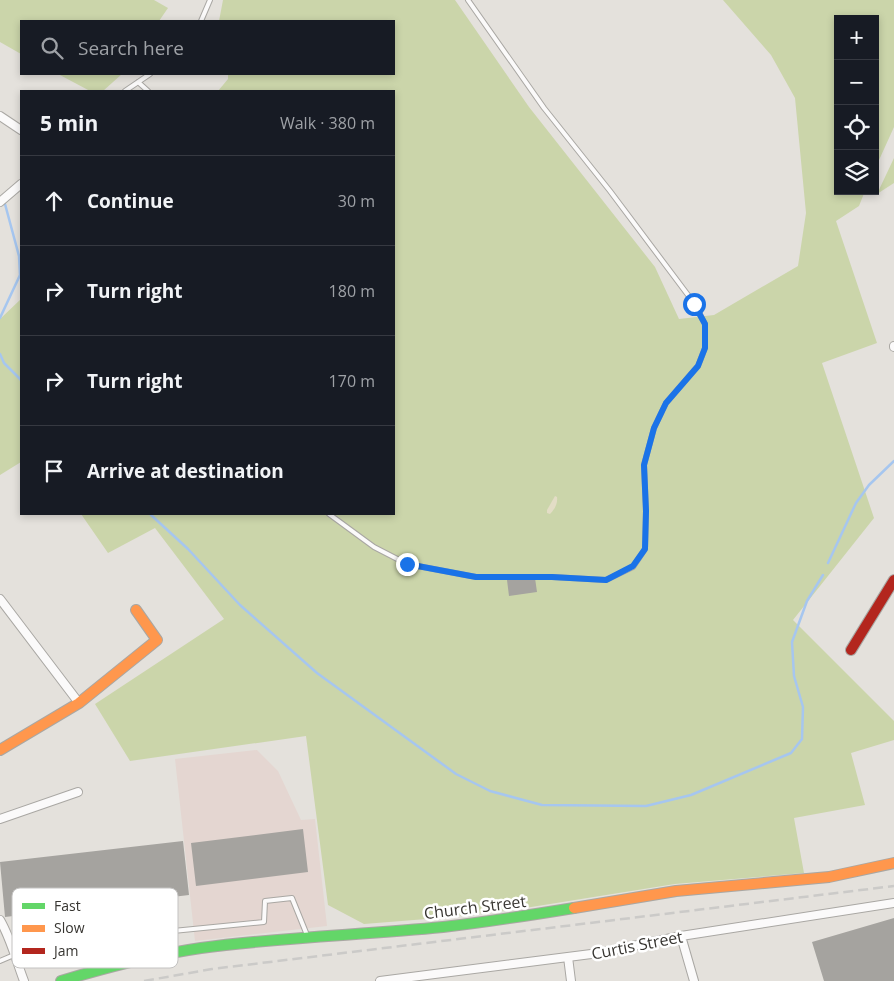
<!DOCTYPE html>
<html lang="en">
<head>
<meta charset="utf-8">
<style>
  body { margin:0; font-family:"Open Sans",sans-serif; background:#20242c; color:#f1f3f6 }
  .controls { position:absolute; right:15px; top:15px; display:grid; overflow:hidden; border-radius:0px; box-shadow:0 2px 8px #0003 }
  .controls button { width:45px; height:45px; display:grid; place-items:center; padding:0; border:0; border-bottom:1px solid #363941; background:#171b24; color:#f1f3f6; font:25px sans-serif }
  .stop { position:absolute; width:15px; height:15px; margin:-11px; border:4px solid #1a73e8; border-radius:50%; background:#fff }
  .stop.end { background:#1a73e8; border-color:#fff; box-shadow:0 1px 5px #0008 }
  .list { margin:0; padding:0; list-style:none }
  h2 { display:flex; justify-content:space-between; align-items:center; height:65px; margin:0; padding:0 20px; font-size:21px }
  h2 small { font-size:16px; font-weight:400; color:#9ea1a6 }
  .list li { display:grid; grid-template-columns:32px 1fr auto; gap:15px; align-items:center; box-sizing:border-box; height:90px; padding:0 20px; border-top:1px solid #363941 }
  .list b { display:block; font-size:19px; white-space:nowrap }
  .list em { font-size:16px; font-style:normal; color:#9ea1a6 }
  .icon { flex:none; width:28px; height:28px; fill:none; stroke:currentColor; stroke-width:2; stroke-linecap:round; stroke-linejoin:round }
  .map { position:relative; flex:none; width:894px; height:981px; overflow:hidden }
  .search { position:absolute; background:#171b24; box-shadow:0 2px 8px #0003; left:20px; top:20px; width:375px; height:55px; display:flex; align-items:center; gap:12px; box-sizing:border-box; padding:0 18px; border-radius:0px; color:#9ea1a6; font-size:19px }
  .panel { position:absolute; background:#171b24; box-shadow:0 2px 8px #0003; left:20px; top:90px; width:375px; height:425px; border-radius:0px }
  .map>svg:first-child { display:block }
  .industrial { fill:#e4d6d1 }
  .green { fill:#cbd5aa }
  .sand { fill:#e3ddc6 }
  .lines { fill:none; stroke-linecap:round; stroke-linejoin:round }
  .stream { stroke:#a6c6ef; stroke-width:2.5 }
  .building { fill:#a5a39f }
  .lane-casing { stroke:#a9a7a3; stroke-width:6 }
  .street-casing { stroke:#a9a7a3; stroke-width:10 }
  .fast-casing { stroke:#a9a7a3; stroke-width:12 }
  .slow-casing { stroke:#a9a7a3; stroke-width:12 }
  .jam-casing { stroke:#a9a7a3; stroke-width:12 }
  .lane { stroke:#fbfafa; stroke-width:4 }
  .street { stroke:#fbfafa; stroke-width:8 }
  .fast { stroke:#63d668; stroke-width:10 }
  .slow { stroke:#ff974d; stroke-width:10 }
  .jam { stroke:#b3261e; stroke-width:10 }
  .rail { stroke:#cbcac8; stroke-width:2.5; stroke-dasharray:10 5; stroke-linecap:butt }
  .route { stroke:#1a73e8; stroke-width:6 }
  .labels { text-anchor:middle; stroke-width:5; stroke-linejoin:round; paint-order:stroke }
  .street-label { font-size:16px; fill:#373531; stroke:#fff }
  .key { fill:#fff; stroke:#c3c2c1; stroke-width:1 }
  .key-label { font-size:14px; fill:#373531 }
</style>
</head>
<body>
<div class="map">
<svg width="894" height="981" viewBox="0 0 894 981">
  <rect width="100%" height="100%" fill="#e4e1dc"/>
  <path class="industrial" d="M 257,750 L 278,771 L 301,820 L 315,819 L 327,926 L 195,941 L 175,759 Z"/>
  <path class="green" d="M 0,0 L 154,0 L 168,8 L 159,21 L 21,21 L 21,54 L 0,42 Z
    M 223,0 L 455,0 L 529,107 L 655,267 L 679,319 L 714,315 L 798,266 L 806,213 L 795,98 L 771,55 L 723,0 L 894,0 L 894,127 L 875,169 L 875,19 L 838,19 L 838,191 L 865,191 L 859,206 L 836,221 L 877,343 L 822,363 L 874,518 L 793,620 L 894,721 L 894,740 L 851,753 L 865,805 L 794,818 L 804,873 L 675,884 L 525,908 L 439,918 L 364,924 L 328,905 L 306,736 L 130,761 L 95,704 L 224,619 L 155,528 L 108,553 L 81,514 L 394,514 L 394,91 L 218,91 L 228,79 L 228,74 L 394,74 L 394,21 L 219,21 Z
    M 58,74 L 122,74 L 103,91 L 90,91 Z
    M 894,158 L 894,183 L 877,194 Z
    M 21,299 L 21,462 L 0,475 L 0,319 Z"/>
  <path class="sand" d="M 555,496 L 557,497 C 558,504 554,510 550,514 L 547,513 L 547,510 Z"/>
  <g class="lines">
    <path class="stream" d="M 0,318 L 20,275 L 19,256 L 5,204
      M 0,354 L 4,363 L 21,380
      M 150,514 L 188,549 L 240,605 L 317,673 L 456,774 L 490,791 L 542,805 L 646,806 L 691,795 L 791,753 L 802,739 L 803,707 L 794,676 L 792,642 L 807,601 L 823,575
      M 828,563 L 856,503 L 869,485 L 894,461"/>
  </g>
  <path class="building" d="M 535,578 L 537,592 L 509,596 L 507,580 Z
    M 303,829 L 308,872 L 196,886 L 191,843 Z
    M 183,841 L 189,895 L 5,917 L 0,862 Z
    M 894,918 L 894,981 L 824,981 L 812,942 Z"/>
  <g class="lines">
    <defs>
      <path id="lane" d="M 201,21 L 210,0
        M 138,82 L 148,91
        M 125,91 L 150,74
        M 329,514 L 374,547 L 407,564 L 476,577 L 552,577 L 606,580 L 633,567 L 645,549 L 646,511 L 644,465 L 654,428 L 666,403 L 698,366 L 705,348 L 705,324 L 694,303 L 610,191 L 544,108 L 468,0
        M 0,961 L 14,955
        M 17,962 L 34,956 L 163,932 L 264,922 L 265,901 L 292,898 L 307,935"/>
      <path id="street" d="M 0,116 L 21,130
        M 0,202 L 21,184
        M 894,346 L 894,347
        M 0,599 L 79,703
        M 0,819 L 78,792
        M 0,920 C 11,939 16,960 24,981
        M 681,936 L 694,981
        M 568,957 L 571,981
        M 380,981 L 599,953 L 681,936 L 894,903"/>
      <path id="fast" d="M 61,981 C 107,967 153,955 201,948 C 281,937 362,935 443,927 C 487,922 531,915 574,908"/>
      <path id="slow" d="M 0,750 L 79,703 L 157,640 L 136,610
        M 574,908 L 676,891 L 829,877 L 894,863"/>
      <path id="jam" d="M 851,650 L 894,580"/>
    </defs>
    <use href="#lane" class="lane-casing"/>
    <use href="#street" class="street-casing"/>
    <use href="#fast" class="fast-casing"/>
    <use href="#slow" class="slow-casing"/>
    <use href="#jam" class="jam-casing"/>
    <use href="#lane" class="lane"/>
    <use href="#street" class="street"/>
    <use href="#fast" class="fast"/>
    <use href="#slow" class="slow"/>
    <use href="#jam" class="jam"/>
    <path class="rail" d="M 144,981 L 212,969 L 894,886"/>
  </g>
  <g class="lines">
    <path class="route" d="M 407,564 L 476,577 L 552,577 L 606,580 L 633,566 L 645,549 L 646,511 L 644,465 L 654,428 L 666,403 L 698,366 L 705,348 L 705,324 L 694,304"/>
  </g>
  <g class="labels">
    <g class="street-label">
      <text transform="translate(475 907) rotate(-7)" y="6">Church Street</text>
      <text transform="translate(637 945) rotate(-11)" y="6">Curtis Street</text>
    </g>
  </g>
  <rect x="12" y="888" width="166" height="80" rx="8" class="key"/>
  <rect x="22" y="903" width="23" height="6" fill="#63d668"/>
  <rect x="22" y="925" width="23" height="7" fill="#ff974d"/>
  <rect x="22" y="948" width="23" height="6" fill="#b3261e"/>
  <g class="key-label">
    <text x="54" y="911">Fast</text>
    <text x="54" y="933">Slow</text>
    <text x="54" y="956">Jam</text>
  </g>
</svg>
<div class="controls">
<button>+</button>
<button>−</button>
<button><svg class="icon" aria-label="locate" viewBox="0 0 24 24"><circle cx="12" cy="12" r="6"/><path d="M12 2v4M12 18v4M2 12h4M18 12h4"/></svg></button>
<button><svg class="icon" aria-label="layers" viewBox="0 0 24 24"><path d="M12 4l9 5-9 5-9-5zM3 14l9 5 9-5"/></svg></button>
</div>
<div class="stop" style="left:694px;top:304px"></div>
<div class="stop end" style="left:407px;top:564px"></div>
<div class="search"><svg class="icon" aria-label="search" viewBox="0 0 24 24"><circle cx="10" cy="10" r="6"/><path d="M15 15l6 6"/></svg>Search here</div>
<section class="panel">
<h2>5 min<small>Walk · 380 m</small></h2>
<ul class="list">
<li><svg class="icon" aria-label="ahead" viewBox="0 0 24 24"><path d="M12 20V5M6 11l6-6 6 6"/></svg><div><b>Continue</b></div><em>30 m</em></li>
<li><svg class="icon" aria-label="right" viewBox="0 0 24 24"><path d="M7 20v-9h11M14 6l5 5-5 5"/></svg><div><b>Turn right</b></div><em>180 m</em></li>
<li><svg class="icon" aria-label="right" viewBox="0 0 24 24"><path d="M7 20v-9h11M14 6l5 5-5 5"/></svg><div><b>Turn right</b></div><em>170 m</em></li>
<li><svg class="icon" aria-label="arrive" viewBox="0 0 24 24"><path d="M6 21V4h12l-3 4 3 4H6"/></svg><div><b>Arrive at destination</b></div></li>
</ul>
</section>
</div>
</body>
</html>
